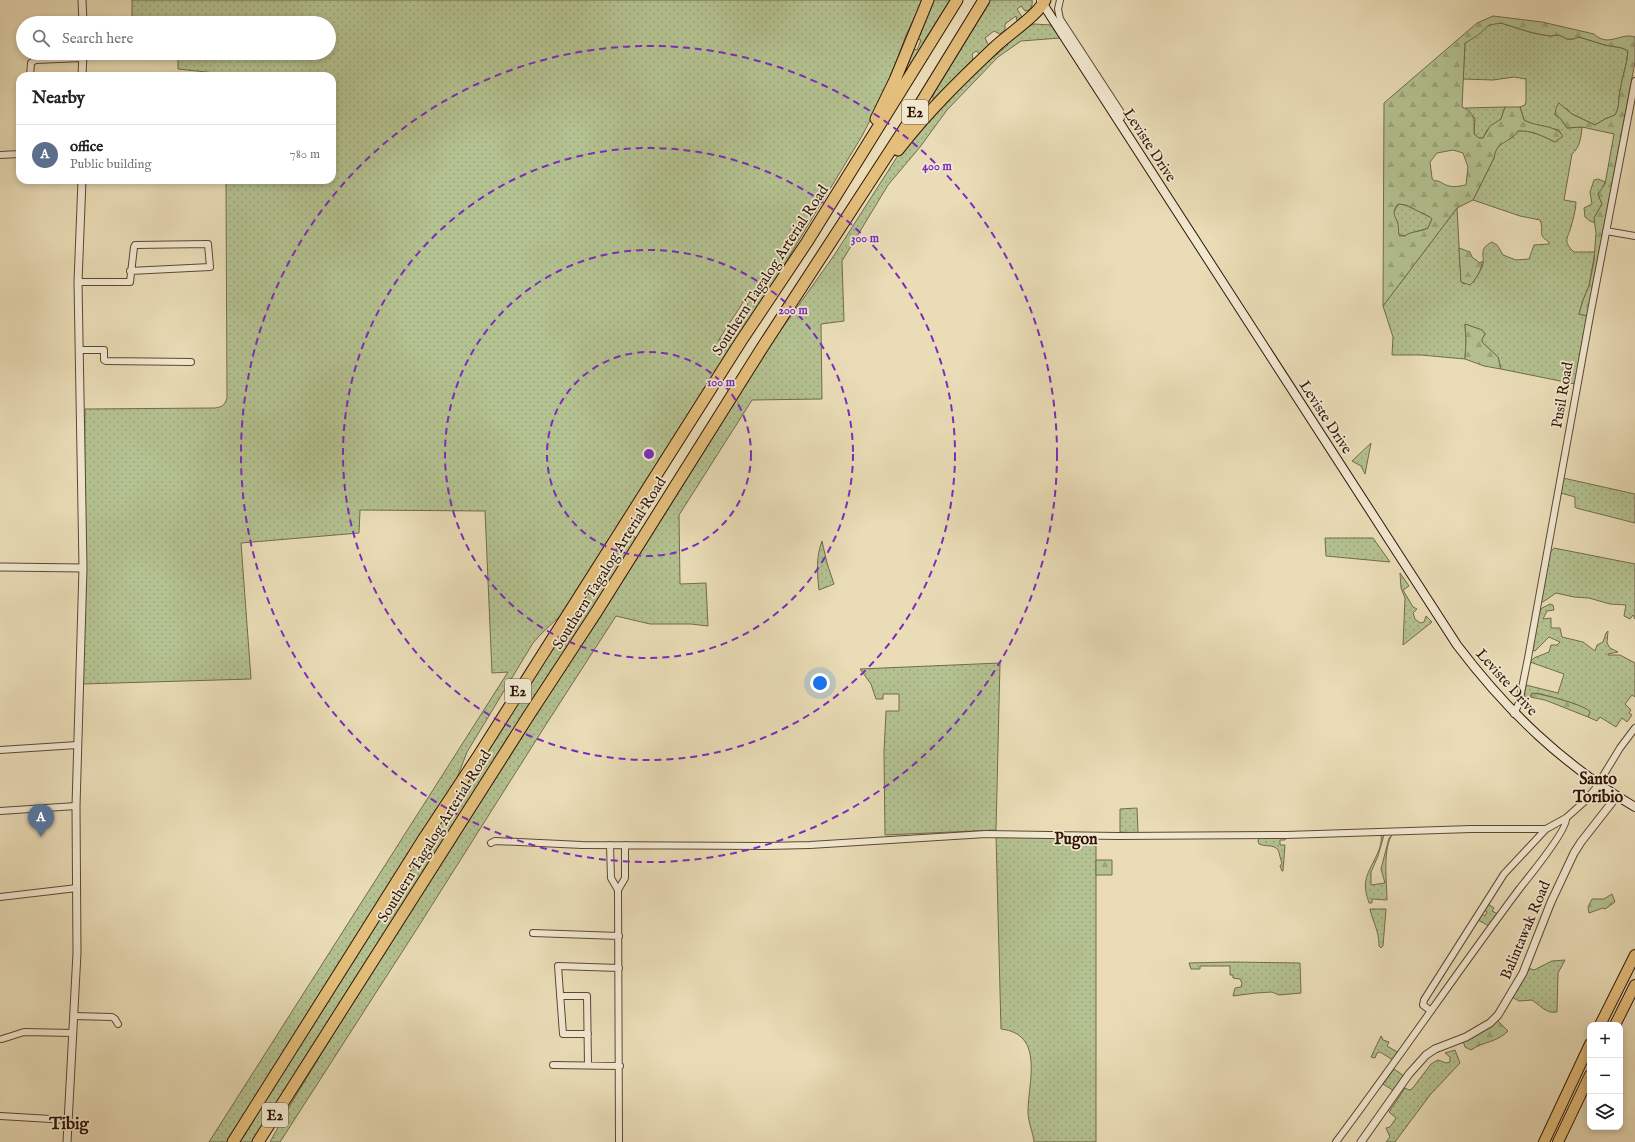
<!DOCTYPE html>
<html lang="en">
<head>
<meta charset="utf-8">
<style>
  body { margin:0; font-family:"IM FELL English",serif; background:#f6f6f6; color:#202124 }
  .controls { position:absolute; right:12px; bottom:12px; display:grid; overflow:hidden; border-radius:8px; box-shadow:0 2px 6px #0003 }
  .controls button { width:36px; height:36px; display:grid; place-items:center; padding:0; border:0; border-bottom:1px solid #e0e0e0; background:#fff; color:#202124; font:20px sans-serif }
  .you { position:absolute; left:820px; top:683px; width:14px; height:14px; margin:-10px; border:3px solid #fff; border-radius:50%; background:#1a73e8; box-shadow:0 0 0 6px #1a73e833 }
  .badge { display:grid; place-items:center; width:26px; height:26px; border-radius:50%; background:#8f2418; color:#fff; font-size:13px; font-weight:700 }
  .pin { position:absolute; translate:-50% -33px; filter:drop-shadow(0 1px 2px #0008) }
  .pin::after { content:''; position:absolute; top:21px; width:14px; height:12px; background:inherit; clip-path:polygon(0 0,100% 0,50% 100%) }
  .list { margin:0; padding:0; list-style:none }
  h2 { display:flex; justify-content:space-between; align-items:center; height:52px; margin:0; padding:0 16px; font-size:17px }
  h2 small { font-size:13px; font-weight:400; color:#757577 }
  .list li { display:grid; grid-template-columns:26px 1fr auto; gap:12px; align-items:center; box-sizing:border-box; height:60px; padding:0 16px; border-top:1px solid #e0e0e0 }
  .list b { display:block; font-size:15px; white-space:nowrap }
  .list p { margin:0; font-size:13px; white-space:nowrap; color:#757577 }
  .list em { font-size:13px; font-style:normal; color:#757577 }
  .icon { flex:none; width:22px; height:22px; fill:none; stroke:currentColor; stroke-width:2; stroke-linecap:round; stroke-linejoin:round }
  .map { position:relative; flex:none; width:1635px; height:1142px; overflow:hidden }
  .search { position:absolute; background:#fff; box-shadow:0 2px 6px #0003; left:16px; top:16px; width:320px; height:44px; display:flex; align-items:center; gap:10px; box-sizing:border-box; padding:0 14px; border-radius:22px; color:#757577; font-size:15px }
  .panel { position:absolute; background:#fff; box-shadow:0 2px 6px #0003; left:16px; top:72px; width:320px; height:112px; border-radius:12px }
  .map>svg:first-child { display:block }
  .green { fill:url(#green-dots); stroke:#726b4c; fill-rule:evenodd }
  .forest { fill:url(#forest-firs); stroke:#726b4c; fill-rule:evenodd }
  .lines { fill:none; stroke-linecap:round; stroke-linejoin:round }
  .minor-casing { stroke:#5e4733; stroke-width:8 }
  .tertiary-casing { stroke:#5e4733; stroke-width:9 }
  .secondary-casing { stroke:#2f1507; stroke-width:10 }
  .trunk-casing { stroke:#2f1507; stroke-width:12 }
  .motorway-casing { stroke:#2f1507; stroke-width:13 }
  .minor { stroke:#f1e8d0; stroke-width:6 }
  .tertiary { stroke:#f1e8d0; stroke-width:7 }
  .secondary { stroke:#f1e8d0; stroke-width:8 }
  .trunk { stroke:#e4be7b; stroke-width:10 }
  .motorway { stroke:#e4be7b; stroke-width:11 }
  .ring { fill:none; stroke:#7b2cbf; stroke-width:2; stroke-dasharray:7 5 }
  .labels { text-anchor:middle; stroke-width:3.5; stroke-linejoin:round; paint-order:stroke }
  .shield { fill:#f1e8d0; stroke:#695443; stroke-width:1 }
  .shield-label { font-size:14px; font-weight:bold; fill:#2f1507 }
  .street-label { font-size:15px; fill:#2f1507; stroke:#f1e8d0 }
  .neighbourhood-label { font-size:16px; font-weight:bold; fill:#2f1507; stroke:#f1e8d0 }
  .quarter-label { font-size:17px; font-weight:bold; fill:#2f1507; stroke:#f1e8d0 }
  .centre { fill:#7b2cbf; stroke:#f1e8d0; stroke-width:2 }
  .ring-label { font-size:12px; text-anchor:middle; font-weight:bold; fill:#7b2cbf; stroke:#f1e8d0; stroke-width:3.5; stroke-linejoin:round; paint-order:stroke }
</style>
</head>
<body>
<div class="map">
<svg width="1635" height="1142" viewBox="0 0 1635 1142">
  <defs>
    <pattern id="green-dots" width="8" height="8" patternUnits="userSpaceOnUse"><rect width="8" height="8" fill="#b4c190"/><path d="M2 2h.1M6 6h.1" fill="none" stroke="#9ba57b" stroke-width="1.8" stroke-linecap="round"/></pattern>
    <pattern id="forest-firs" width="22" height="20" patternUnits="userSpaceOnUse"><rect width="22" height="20" fill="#b4c190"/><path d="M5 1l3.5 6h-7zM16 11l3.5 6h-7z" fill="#9ba57b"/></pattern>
  </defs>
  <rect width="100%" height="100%" fill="#e9dcb6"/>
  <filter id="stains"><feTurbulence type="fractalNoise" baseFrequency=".005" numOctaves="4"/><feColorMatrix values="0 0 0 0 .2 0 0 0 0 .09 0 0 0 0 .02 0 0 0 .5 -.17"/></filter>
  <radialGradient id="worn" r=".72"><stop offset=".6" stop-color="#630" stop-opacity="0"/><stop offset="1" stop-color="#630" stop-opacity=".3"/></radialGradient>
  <path class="green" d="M 132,0 L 923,0 L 906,35 L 887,87 L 862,136 L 767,293 L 561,615 L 540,635 L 533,643 L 467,752 L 454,786 L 228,1142 L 209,1142 L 508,672 L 492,673 L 485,511 L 360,510 L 359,533 L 241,543 L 251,679 L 83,684 L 85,409 L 215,408 C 222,407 225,405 227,398 L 226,180 L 332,180 L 332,76 L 226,76 L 225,74 L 178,69 L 178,53 L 329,53 L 329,23 L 132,22 ZM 749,293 C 747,299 748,306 747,312 C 744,328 729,332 718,341 Z
    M 933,0 L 950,0 L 926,38 L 886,109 L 911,48 L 917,50 L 921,40 L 917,39 Z
    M 989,0 L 1032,0 C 1033,5 1031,11 1025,11 L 1021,6 L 1017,9 L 1022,17 L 1017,21 L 1016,16 L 1005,24 L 1005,30 L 1000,34 L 994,31 L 985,38 L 989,46 L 980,54 L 976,51 L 972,54 L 973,59 L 933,100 L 933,94 Z
    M 1495,23 L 1501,23 L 1533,33 L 1550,36 L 1559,35 L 1567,39 L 1573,39 L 1579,37 L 1605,45 L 1622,48 L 1628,51 C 1627,65 1622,77 1620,91 C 1618,100 1620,107 1615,115 L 1605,119 L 1595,125 L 1572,114 L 1566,108 L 1561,119 L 1567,128 L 1582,127 C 1581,138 1580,147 1572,154 L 1564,200 L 1576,202 C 1576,210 1573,219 1571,227 C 1568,238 1562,241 1574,252 L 1595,252 L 1589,286 L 1583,300 L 1579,314 L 1587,316 L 1575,384 L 1501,369 L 1498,357 L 1482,342 L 1482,339 L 1485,334 L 1482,330 L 1465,324 L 1466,341 L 1465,359 L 1421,355 L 1392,355 L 1393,337 L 1383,306 L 1457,208 L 1461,282 L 1464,284 L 1474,282 C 1476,276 1482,270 1483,264 C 1484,253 1479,249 1492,242 L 1497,245 L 1503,255 L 1516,260 L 1529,259 L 1534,245 L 1549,244 L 1549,242 C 1536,234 1545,232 1540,220 L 1520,216 L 1473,200 L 1494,158 C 1495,146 1501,144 1511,138 C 1514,137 1515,134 1518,131 C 1531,130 1543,136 1555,142 L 1562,136 L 1559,130 C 1549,128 1532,125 1524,120 L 1520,107 L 1525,105 L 1526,101 L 1526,79 L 1514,77 L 1493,80 L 1463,79 L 1465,43 C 1475,36 1484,26 1495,23 Z
    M 1034,24 L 1051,25 L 1060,38 L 1021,41 L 998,57 L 947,110 L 920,147 L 888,185 L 842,261 L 844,321 L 821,324 L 822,399 L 752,400 L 679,515 L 680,584 L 706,583 L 708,626 L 691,624 L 650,624 L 616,616 L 545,726 L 413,935 L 280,1142 L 270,1142 L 292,1102 L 340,1023 L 555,685 L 599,619 L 776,337 L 835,254 L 897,157 L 921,127 L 979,69 L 1008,45 L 1007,43 L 1029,26 Z
    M 1505,107 L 1501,119 L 1487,130 L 1483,138 L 1479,138 L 1474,134 L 1475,118 L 1465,108 Z
    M 1598,179 L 1605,182 L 1603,188 L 1598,194 L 1602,204 L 1595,216 L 1595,223 L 1590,221 L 1585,217 L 1584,208 L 1592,204 L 1590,192 L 1594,180 Z
    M 1398,204 L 1406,205 L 1430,217 L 1432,219 L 1428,228 C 1421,231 1410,232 1405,236 L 1399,235 L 1393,214 Z
    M 1371,443 L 1365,474 L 1361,466 L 1352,461 Z
    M 1563,478 L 1635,494 L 1635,523 L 1576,508 L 1575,507 L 1575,497 L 1561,493 Z
    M 627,532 L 638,539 L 254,1142 L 238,1142 L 419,856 Z
    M 1325,538 L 1373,538 L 1390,562 L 1326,556 Z
    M 822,541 L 827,563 L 834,584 L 819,590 C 817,572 816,557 822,541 Z
    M 1554,548 L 1635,564 L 1635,619 L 1633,615 L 1630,619 L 1624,616 L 1626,605 L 1610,604 L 1589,598 L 1574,597 L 1556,593 L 1543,602 L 1541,601 L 1549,554 Z
    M 1400,573 L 1409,586 L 1403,590 L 1413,607 L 1417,609 L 1413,613 L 1415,619 L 1420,623 L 1424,622 L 1426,616 L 1432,622 L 1403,645 L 1405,598 L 1401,588 Z
    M 1550,604 L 1553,605 L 1554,610 L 1547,611 L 1543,619 L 1551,618 L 1551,628 L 1560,628 L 1562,637 L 1583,642 L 1595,651 L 1597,645 L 1603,642 L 1606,633 L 1608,631 L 1607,643 L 1610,648 L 1618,652 L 1608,654 L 1608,655 L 1620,655 L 1635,663 L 1635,697 L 1632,695 L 1625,704 L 1631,710 L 1629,713 L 1632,715 L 1627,722 L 1622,718 L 1616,727 L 1600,717 L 1597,721 L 1588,717 L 1590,712 C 1585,705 1548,696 1537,693 L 1531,694 L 1530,697 L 1524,696 L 1526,685 L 1558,693 L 1564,674 L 1530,662 L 1534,658 L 1549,652 L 1551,645 L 1557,645 L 1560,642 L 1549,637 L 1535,651 L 1532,650 L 1539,613 L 1542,608 Z
    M 1000,663 L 996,830 L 885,835 L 884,752 L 886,711 L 899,711 L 899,694 L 883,694 L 883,699 L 876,699 L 871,684 L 860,669 Z
    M 1137,808 L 1138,833 L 1120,832 L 1120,809 Z
    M 1393,834 C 1382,846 1387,884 1387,900 L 1372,899 L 1372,903 L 1369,903 C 1367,896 1364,888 1366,880 C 1368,867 1384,849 1381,835 L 1384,835 L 1378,856 L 1371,872 L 1371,885 L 1385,883 L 1381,869 L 1389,838 Z
    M 996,836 L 1096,839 L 1096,1142 L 1034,1142 C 1033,1132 1028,1122 1028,1112 C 1028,1082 1045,1034 1001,1029 Z
    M 1286,837 L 1285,840 L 1280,840 L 1280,845 L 1285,845 L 1283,871 L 1282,871 L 1280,866 L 1282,863 C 1280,859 1280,854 1278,850 C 1274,844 1265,847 1259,844 L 1258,841 L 1259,838 Z
    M 1488,904 L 1494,908 L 1492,911 L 1498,914 L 1489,926 L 1478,920 L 1482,914 L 1485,916 L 1487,912 L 1484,910 Z
    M 1370,909 L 1386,909 L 1383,946 L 1381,948 L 1379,946 C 1379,930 1373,923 1370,909 Z
    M 1565,960 L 1558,973 L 1557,1012 C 1546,1014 1540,1005 1532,1000 L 1519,1001 L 1512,997 L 1528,968 L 1534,970 L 1552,961 Z
    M 1232,962 L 1300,963 L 1301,993 L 1279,995 L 1272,992 L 1256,993 L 1233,996 L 1235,988 L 1241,987 L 1242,983 L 1240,979 L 1233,978 L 1233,975 L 1230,975 L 1230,966 L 1200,966 L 1200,969 L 1191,969 L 1189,963 Z
    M 1381,1036 L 1383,1040 L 1389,1042 L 1387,1046 L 1399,1053 L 1393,1060 L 1380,1052 L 1377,1053 L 1375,1058 L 1371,1057 Z
    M 1455,1050 L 1460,1063 L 1430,1095 L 1395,1142 L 1386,1142 L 1390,1137 L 1386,1128 L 1390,1127 L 1396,1118 L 1389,1112 L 1405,1088 L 1409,1090 L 1412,1089 L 1431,1064 L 1438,1060 L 1446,1063 L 1450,1062 L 1450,1057 L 1445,1053 Z
    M 1394,1069 L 1404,1076 L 1394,1091 L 1383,1084 Z"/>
  <path class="forest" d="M 1493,16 L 1542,22 L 1594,34 C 1609,48 1620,32 1635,37 L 1635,62 L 1587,316 L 1579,314 L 1583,300 L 1589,286 L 1594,261 L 1596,233 L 1594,218 L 1602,204 L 1598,194 L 1605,184 L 1614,134 L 1582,127 L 1567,128 L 1561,119 L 1555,115 L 1556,108 L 1559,103 L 1572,114 L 1595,125 L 1605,119 L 1615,115 C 1620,107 1618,100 1620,91 C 1622,77 1627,65 1628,51 L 1622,48 L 1605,45 L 1579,37 L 1573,39 L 1567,39 L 1559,35 L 1550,36 L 1533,33 L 1501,23 L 1489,25 L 1477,36 L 1465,43 L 1462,107 C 1476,113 1474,121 1474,134 L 1479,138 L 1483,138 L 1490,126 L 1501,119 L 1505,107 L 1520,107 L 1524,120 C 1535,127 1555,124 1563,136 L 1555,142 C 1543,136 1531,130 1518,131 C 1515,134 1514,137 1511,138 C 1501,145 1496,145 1494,158 L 1473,200 L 1457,208 L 1383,306 L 1384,103 L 1477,23 ZM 1453,150 L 1463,153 L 1468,167 L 1466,185 C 1459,186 1454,188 1446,185 C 1441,183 1439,180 1434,181 L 1432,178 L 1430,162 L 1437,153 ZM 1398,204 L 1406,205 L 1430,217 L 1432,219 L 1428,228 C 1421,232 1411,231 1405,236 L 1399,235 C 1398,231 1399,225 1397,221 C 1394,215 1392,211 1398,204 Z
    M 1459,248 L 1470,252 L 1472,257 L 1480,263 L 1482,261 C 1483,268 1475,281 1470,285 L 1461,282 Z
    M 1465,324 L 1482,330 L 1485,334 L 1482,339 L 1482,342 L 1498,357 L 1501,369 L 1484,366 L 1465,359 L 1466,341 Z
    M 1532,693 C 1542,694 1586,705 1590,712 L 1588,717 L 1545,700 L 1530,697 Z
    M 1096,860 L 1112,860 L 1112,875 L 1096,875 Z
    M 1612,894 L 1615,902 L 1605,909 L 1603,908 L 1589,913 L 1588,907 L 1592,899 L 1604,899 Z
    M 1497,1020 L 1508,1031 C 1496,1043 1484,1041 1471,1050 L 1465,1047 L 1463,1041 Z"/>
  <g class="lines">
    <defs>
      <path id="minor" d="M 1060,0 L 1058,9 L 1060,19 L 1120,111 L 1121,118 L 1118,121
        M 30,76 L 31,63 L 35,60 L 83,58
        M 0,155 L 20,154
        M 1606,231 L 1635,236
        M 78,282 L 130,282 L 134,247 L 135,245 L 208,244 L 210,267 L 130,271
        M 80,350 L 104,350 L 104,360 L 106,361 L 191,362
        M 1514,714 L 1519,703 L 1528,658 L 1590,316 L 1635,81
        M 0,750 L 77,745
        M 0,811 L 76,806
        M 491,843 L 495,841 L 582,845 L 766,846 L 810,845 L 986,834 L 1118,836 L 1286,835 L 1471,829 L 1546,829
        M 610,845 L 611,878 L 618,890 L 619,1142
        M 618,890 L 625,878 L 625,845
        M 0,897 L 77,888
        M 533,933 L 619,936
        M 560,996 L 587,996 L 588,1065
        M 1431,1011 L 1423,1005 L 1424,1000 L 1504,874 L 1546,829 L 1566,818 L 1584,802 L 1595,789 L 1620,748 L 1635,728
        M 74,1016 L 112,1017 L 115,1019 L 118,1024
        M 588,1034 L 563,1034 L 558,966 L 619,968
        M 2,1039 L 24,1032 L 73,1033
        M 553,1065 L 620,1066
        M 0,1116 L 68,1120
        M 1336,1142 C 1399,1058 1457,972 1520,888 C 1528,878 1569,828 1566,818"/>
      <path id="tertiary" d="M 82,0 L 83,23
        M 82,76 L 83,53
        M 0,567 L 83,568
        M 67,1142 L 77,953 L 76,806 L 83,568 L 78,282 L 82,180
        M 1361,1142 L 1409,1074 L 1426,1055 L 1435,1049 L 1466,1037 L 1490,1023 L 1498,1015 L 1523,973 L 1551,902 L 1574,853 L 1581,842 L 1617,796"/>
      <path id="secondary" d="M 1041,1 L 1457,645 C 1507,711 1563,765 1635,807"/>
      <path id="trunk" d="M 1600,1025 L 1635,955
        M 1615,1025 L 1635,985
        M 1544,1142 L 1590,1044
        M 1558,1142 L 1590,1075"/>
      <path id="motorway" d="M 876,119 L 895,80 L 928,0
        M 898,150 C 927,112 961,79 996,46 C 1010,33 1038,15 1045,0
        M 233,1142 L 423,840 L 479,755 L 741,341 L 807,242 L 957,0
        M 258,1142 L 529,715 L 597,611 L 762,348 L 916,111 L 984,0"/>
    </defs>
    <use href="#minor" class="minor-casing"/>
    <use href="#tertiary" class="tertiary-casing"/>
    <use href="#secondary" class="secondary-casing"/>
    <use href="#trunk" class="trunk-casing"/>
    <use href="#motorway" class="motorway-casing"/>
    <use href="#minor" class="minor"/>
    <use href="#tertiary" class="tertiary"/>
    <use href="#secondary" class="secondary"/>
    <use href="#trunk" class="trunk"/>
    <use href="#motorway" class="motorway"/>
  </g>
  <g class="ring">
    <circle cx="649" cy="454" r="102"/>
    <circle cx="649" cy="454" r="204"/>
    <circle cx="649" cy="454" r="306"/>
    <circle cx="649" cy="454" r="408"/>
  </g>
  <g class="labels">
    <g class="shield">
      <rect x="902" y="100" width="26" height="24" rx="3"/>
      <rect x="505" y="679" width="26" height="24" rx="3"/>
      <rect x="262" y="1103" width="26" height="24" rx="3"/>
    </g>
    <g class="shield-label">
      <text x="915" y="117">E2</text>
      <text x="518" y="696">E2</text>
      <text x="275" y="1120">E2</text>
    </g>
    <g class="street-label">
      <text transform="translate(1150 145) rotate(57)" y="5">Leviste Drive</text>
      <text transform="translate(770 270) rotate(-57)" y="5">Southern Tagalog Arterial Road</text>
      <text transform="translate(1562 395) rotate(-80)" y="5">Pusil Road</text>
      <text transform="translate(1326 417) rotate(57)" y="5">Leviste Drive</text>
      <text transform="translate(609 563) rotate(-58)" y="5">Southern Tagalog Arterial Road</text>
      <text transform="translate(1507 682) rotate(48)" y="5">Leviste Drive</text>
      <text transform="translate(434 836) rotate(-58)" y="5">Southern Tagalog Arterial Road</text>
      <text transform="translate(1525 930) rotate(-67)" y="5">Balintawak Road</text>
    </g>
    <g class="neighbourhood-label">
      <text x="1598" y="784">Santo<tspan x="1598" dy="18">Toribio</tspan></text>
      <text x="1076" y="844">Pugon</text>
    </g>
    <g class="quarter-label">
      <text x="69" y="1129">Tibig</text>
    </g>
  </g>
  <circle cx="649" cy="454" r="6" class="centre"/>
  <g class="ring-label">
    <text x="937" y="170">400 m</text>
    <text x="865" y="242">300 m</text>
    <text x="793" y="314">200 m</text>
    <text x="721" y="386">100 m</text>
  </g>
  <rect width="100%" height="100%" filter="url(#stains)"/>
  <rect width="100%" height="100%" fill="url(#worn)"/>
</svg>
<div class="controls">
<button>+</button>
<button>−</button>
<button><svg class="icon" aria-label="layers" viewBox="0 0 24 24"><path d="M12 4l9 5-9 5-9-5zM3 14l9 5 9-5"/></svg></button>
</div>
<div class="you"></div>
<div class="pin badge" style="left:41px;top:837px;background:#5c6f8a">A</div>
<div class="search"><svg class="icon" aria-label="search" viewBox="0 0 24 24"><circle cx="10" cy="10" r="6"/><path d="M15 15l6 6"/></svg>Search here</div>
<section class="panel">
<h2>Nearby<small></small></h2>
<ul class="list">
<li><span class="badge" style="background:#5c6f8a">A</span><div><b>office</b><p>Public building</p></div><em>780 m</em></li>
</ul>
</section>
</div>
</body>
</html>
